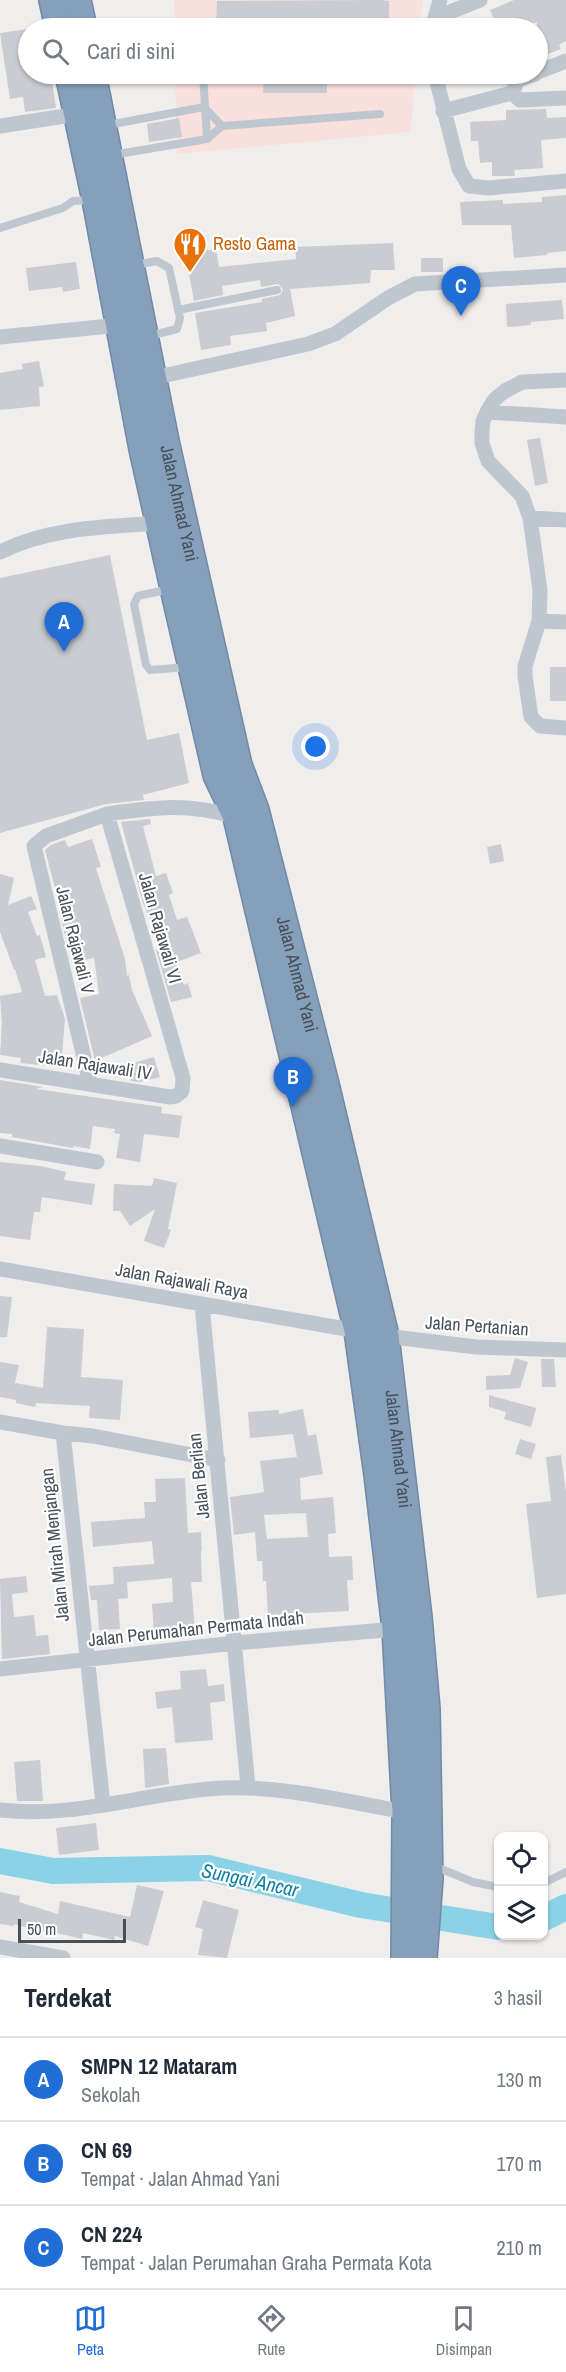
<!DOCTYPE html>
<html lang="id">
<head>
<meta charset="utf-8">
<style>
  body { margin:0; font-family:"Archivo Narrow",sans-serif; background:#f6f6f7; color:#1f2937 }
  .controls { position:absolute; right:18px; bottom:18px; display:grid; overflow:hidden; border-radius:12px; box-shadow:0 2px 4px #0004 }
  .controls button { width:54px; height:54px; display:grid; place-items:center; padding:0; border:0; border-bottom:2px solid #e0e1e3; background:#fff; color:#1f2937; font:30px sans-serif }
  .scale { position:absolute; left:18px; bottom:15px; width:108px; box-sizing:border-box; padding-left:6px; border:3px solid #465059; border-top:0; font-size:16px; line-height:21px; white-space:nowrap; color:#465059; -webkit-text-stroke:4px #fff; paint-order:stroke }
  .you { position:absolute; left:316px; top:747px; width:21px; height:21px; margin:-15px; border:4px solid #fff; border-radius:50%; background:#1a73e8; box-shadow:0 0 0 9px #1a73e833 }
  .badge { display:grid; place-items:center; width:39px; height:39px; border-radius:50%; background:#216dd6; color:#fff; font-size:20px; font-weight:700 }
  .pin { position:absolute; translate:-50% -50px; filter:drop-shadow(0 2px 3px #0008) }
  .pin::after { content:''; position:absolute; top:32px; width:21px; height:18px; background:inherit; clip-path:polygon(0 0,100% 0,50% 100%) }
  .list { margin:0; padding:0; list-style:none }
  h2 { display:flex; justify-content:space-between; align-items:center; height:78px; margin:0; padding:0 24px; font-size:26px }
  h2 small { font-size:20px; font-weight:400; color:#747a83 }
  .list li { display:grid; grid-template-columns:39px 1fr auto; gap:18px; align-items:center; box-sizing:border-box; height:84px; padding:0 24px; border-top:2px solid #e0e1e3 }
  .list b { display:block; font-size:22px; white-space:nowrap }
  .list p { margin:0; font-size:20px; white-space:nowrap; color:#747a83 }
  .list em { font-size:20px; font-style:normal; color:#747a83 }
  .icon { flex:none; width:33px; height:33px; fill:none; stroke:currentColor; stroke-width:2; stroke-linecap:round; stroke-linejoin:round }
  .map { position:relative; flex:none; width:566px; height:1958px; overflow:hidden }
  .search { position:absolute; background:#fff; box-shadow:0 2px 4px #0004; left:18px; right:18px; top:18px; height:66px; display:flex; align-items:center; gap:15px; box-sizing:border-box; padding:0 21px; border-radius:33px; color:#747a83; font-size:22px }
  .sheet { height:330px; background:#fff }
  nav { display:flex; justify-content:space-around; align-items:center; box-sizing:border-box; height:84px; border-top:2px solid #e0e1e3; background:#fff; font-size:16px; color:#747a83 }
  nav a { display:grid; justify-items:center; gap:3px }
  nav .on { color:#216dd6 }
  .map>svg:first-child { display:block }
  .medical { fill:#f9e0dd }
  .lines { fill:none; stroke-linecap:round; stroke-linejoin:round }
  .river { stroke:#8bd2e7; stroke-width:26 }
  .building { fill:#caccd2; fill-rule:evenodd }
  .highway-casing { stroke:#728aa6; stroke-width:30 }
  .lane { stroke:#bec7cf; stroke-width:8 }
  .street { stroke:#bec7cf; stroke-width:15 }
  .highway { stroke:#869fba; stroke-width:27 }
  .labels { text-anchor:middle; stroke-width:4.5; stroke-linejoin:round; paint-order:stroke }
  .food-label { font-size:18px; fill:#c56008; stroke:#fff; text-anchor:start }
  .street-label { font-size:18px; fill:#465059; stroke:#fff }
  .water-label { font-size:20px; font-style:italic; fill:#1280a0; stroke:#fff }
</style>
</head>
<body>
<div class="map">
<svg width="566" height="1958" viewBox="0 0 566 1958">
  <rect width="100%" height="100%" fill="#f0eded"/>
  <path class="medical" d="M 174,0 L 423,0 L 420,28 L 175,28 Z
    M 175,74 L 416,74 L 410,132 L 177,154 Z"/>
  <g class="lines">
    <path class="river" d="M 0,1861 L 53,1871 L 208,1868 L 361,1905 L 498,1927
      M 544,1918 L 566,1907"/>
  </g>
  <path class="building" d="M 380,0 L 389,1 L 389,28 L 216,28 L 217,1 Z
    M 514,0 L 566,0 L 566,41 L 559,45 L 561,49 L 537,58 L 537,22 L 521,28 L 498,28 L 490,10 Z
    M 28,29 L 28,74 L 51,74 L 56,108 L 25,112 L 23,97 L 10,99 L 0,33 Z
    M 264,74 L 327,74 L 327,93 L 263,93 Z
    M 546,109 L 547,118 L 566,117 L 566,138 L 541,140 L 543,168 L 514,170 L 515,176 L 492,176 L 492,162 L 480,163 L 478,141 L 471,141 L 470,122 L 506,120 L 506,110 Z
    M 179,118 L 182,137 L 149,142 L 147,124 Z
    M 566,195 L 566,251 L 547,253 L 547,255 L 514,258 L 511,225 L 462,225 L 460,202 L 503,200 L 503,204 L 542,202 L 542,197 Z
    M 393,243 L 395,270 L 371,270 L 370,283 L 290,289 L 295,316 L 266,323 L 267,331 L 230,336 L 231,345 L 201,350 L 195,313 L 262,302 L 262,299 L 280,295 L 283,289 L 278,284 L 261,287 L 260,280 L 222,286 L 223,295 L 194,301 L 185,253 L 216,249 L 219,267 L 296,259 L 295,247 Z
    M 421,258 L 443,258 L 443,272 L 421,272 Z
    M 76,262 L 80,289 L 63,292 L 62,287 L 29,291 L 26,268 Z
    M 562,300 L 564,319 L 531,322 L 531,325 L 507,327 L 506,304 Z
    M 39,361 L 44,386 L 39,387 L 40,406 L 0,410 L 0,373 L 23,369 L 22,364 Z
    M 540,438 L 548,483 L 535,486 L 527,440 Z
    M 110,555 L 147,740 L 179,733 L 189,783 L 143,795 L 144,800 L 106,804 L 0,833 L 0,578 Z
    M 550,667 L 566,667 L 566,701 L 550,701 Z
    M 150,819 L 151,824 L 143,826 L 156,876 L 166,873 L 173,893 L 169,895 L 177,920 L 187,917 L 201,953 L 177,962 L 184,985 L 188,983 L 192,997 L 171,1002 L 156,950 L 165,947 L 157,923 L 152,925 L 143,903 L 121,822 Z
    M 92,839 L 101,867 L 96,868 L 125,959 L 127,976 L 129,975 L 132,990 L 152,1036 L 95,1061 L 80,998 L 99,994 L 94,958 L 72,963 L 59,911 L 61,911 L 45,850 L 51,845 L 65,840 L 68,847 Z
    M 501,844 L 504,861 L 490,864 L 487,847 Z
    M 0,874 L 14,878 L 8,905 L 31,896 L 37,909 L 28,912 L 37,936 L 40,935 L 46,957 L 35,960 L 45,996 L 57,995 L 65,1019 L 61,1067 L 20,1063 L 21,1058 L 0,1055 L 2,1023 L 0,996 L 22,992 L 15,969 L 14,970 L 0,932 Z
    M 154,1057 L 160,1077 L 140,1082 L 131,1081 L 127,1065 Z
    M 0,1080 L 43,1087 L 36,1089 L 162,1107 L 161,1113 L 182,1116 L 179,1138 L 144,1134 L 140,1162 L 116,1158 L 120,1134 L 114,1133 L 115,1129 L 93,1126 L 90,1149 L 73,1146 L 73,1148 L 12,1137 L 12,1134 L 0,1133 Z
    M 0,1162 L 41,1166 L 66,1172 L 64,1180 L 95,1184 L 92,1205 L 42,1197 L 40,1212 L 34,1212 L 30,1240 L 0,1236 Z
    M 154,1178 L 177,1183 L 168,1229 L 171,1230 L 164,1248 L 144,1241 L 155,1209 L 130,1226 L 120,1211 L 113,1211 L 114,1184 L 152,1186 Z
    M 0,1296 L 12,1297 L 7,1337 L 0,1337 Z
    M 47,1327 L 84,1329 L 81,1377 L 123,1380 L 120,1420 L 89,1418 L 90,1406 L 36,1403 L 35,1407 L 16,1403 L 16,1400 L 0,1397 L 0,1362 L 19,1365 L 15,1383 L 43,1388 Z
    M 515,1358 L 528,1362 L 520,1388 L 486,1390 L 486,1376 L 510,1375 Z
    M 541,1359 L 554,1359 L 556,1387 L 542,1387 Z
    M 489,1395 L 536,1408 L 531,1427 L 504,1419 L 506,1412 L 489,1407 Z
    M 303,1409 L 308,1436 L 316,1434 L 323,1474 L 300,1478 L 301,1500 L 333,1497 L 336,1533 L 328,1534 L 329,1557 L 352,1556 L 353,1580 L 347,1580 L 349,1611 L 268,1615 L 266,1581 L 263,1581 L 262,1561 L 257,1561 L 255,1532 L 234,1535 L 230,1497 L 264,1492 L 260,1461 L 297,1457 L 293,1434 L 250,1438 L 248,1412 L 279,1410 L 279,1414 ZM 306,1513 L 308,1537 L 267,1539 L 264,1515 Z
    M 520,1439 L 536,1444 L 531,1459 L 515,1454 Z
    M 561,1455 L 566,1492 L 566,1594 L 537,1598 L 526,1504 L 551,1501 L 546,1457 Z
    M 185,1478 L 188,1533 L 201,1532 L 202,1551 L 201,1551 L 202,1582 L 191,1582 L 195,1629 L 154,1633 L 152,1604 L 173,1602 L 172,1578 L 127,1582 L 128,1598 L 118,1599 L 120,1629 L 99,1630 L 97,1600 L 91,1600 L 89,1586 L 114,1584 L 113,1567 L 154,1564 L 152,1541 L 93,1547 L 91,1522 L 145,1518 L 144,1502 L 156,1502 L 155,1479 Z
    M 26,1576 L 28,1592 L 12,1594 L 14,1617 L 34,1615 L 36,1636 L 48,1635 L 50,1654 L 2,1659 L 0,1579 Z
    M 206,1669 L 208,1686 L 224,1684 L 225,1701 L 210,1703 L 213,1740 L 175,1743 L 172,1707 L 157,1709 L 155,1692 L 181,1689 L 180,1671 Z
    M 166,1748 L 169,1784 L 145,1788 L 143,1749 Z
    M 40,1760 L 43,1801 L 17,1801 L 14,1762 Z
    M 96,1823 L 99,1850 L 59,1855 L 56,1828 Z
    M 137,1885 L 164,1891 L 148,1946 L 115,1936 L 114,1940 L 83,1933 L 82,1939 L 44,1930 L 43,1932 L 14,1924 L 14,1926 L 0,1924 L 0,1892 L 20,1896 L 19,1902 L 58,1914 L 60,1901 L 130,1917 Z
    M 203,1900 L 239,1910 L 227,1958 L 198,1955 L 203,1929 L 195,1927 Z"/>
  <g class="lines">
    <defs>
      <g id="highway">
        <path d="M 53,0 L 59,28"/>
        <path d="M 77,0 L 83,28"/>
        <path d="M 69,74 L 96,200 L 143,449 L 174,588 L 217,775 L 237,817 L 358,1331 L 378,1475 L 396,1629 L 406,1812 L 405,1958"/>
        <path id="s1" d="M 92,74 L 165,441 L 238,765 L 255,810 L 325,1084 L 385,1336 L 418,1617 L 426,1709 L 429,1879 L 423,1958"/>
      </g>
    </defs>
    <use href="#highway" class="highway-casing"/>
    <path class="lane" d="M 203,74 L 207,139
      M 108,125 L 204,107 L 222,126
      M 112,155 L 207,139 L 222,126 L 380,114
      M 0,228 L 63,208 L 73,201 L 92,200
      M 135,265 L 157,261 L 169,268 L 180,318 L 177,329 L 149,336
      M 178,310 L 277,290
      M 170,589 L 138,596 L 134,604 L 146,665 L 150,670 L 188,667
      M 434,1866 L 473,1882 L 498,1887
      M 544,1883 L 566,1872"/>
    <path class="street" d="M 435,18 L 440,0
      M 432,28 L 435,18 L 480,0
      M 538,72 L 566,61
      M 435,74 L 459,169 L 469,186 L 489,188 L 566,181
      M 512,93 L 520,100 L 566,98
      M 512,93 L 518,80 L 535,74
      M 443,111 L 512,93
      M 0,126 L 78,114
      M 0,337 L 120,325
      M 153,378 L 308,344 L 335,334 L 388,298 L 415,284 L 566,275
      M 566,380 L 522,382 L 505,391 L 495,399 L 487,412 L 483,421 L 482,431 L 482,443 L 488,461 L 522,496 L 530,518 L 540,590 L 539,621 L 525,666 L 525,676 L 531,717 L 540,726 L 566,728
      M 487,412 L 566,417
      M 530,518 L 566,520
      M 0,552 C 50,527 106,527 160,523
      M 539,621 L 566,622
      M 107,814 C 158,807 186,803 237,817
      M 0,1070 L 170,1097 L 176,1096 L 182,1091 L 183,1078 L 107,814 L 46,836 L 34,846 L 90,1083
      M 0,1146 L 97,1162
      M 0,1269 L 358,1331
      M 202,1305 L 248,1787
      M 385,1336 L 476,1347 L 566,1350
      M 0,1422 L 63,1433 L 103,1804
      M 63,1433 L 93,1436 L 218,1460
      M 0,1669 L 235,1643 L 396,1629
      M 0,1810 C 74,1819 148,1792 221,1788 C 279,1785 349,1802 406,1812
      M 0,1947 L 63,1958"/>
    <use href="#highway" class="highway"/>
  </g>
  <defs>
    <symbol id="restaurant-pin" viewBox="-11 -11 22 30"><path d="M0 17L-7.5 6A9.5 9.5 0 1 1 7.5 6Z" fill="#e8710a" stroke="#fff"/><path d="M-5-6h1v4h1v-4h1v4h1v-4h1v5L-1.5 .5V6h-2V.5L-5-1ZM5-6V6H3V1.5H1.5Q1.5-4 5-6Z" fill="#fff"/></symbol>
  </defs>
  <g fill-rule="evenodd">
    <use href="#restaurant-pin" x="171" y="225" width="38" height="52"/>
  </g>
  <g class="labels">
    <g class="food-label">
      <text x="213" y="250">Resto Gama</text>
    </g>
    <g class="street-label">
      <text dy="6" stroke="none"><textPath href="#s1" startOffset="438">Jalan Ahmad Yani</textPath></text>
      <text transform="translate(160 928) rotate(74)" y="6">Jalan Rajawali VI</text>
      <text transform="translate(75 940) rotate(76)" y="6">Jalan Rajawali V</text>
      <text dy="6" stroke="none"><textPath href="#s1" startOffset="924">Jalan Ahmad Yani</textPath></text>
      <text transform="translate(95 1065) rotate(9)" y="6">Jalan Rajawali IV</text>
      <text transform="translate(182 1281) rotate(10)" y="6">Jalan Rajawali Raya</text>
      <text transform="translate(477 1326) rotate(4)" y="6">Jalan Pertanian</text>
      <text dy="6" stroke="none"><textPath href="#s1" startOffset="1410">Jalan Ahmad Yani</textPath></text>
      <text transform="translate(199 1476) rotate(-96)" y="6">Jalan Berlian</text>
      <text transform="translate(55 1545) rotate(-96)" y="6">Jalan Mirah Menjangan</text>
      <text transform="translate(196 1629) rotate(-6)" y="6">Jalan Perumahan Permata Indah</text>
    </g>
    <g class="water-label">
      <text transform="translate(250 1880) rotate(12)" y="7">Sungai Ancar</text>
    </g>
  </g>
</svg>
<div class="controls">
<button><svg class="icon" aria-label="locate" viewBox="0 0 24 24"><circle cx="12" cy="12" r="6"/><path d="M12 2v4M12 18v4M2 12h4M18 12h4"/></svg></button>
<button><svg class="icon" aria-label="layers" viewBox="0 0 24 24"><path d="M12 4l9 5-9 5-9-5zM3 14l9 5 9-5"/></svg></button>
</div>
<div class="scale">50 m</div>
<div class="you"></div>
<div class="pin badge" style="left:64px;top:652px">A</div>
<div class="pin badge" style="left:293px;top:1107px">B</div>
<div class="pin badge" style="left:461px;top:316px">C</div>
<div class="search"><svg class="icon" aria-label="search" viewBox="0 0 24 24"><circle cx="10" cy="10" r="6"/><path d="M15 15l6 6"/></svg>Cari di sini</div>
</div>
<section class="sheet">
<h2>Terdekat<small>3 hasil</small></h2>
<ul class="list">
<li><span class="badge">A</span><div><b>SMPN 12 Mataram</b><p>Sekolah</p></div><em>130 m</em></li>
<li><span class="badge">B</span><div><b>CN 69</b><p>Tempat · Jalan Ahmad Yani</p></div><em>170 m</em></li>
<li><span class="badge">C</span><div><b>CN 224</b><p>Tempat · Jalan Perumahan Graha Permata Kota</p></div><em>210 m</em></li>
</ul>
</section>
<nav>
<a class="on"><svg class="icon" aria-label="map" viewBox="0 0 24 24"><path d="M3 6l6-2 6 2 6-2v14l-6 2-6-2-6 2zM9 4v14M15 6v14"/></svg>Peta</a>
<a><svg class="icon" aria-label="directions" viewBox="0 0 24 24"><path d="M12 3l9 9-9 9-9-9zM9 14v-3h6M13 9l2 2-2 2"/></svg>Rute</a>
<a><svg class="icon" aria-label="saved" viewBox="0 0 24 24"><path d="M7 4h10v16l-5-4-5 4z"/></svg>Disimpan</a>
</nav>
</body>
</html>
